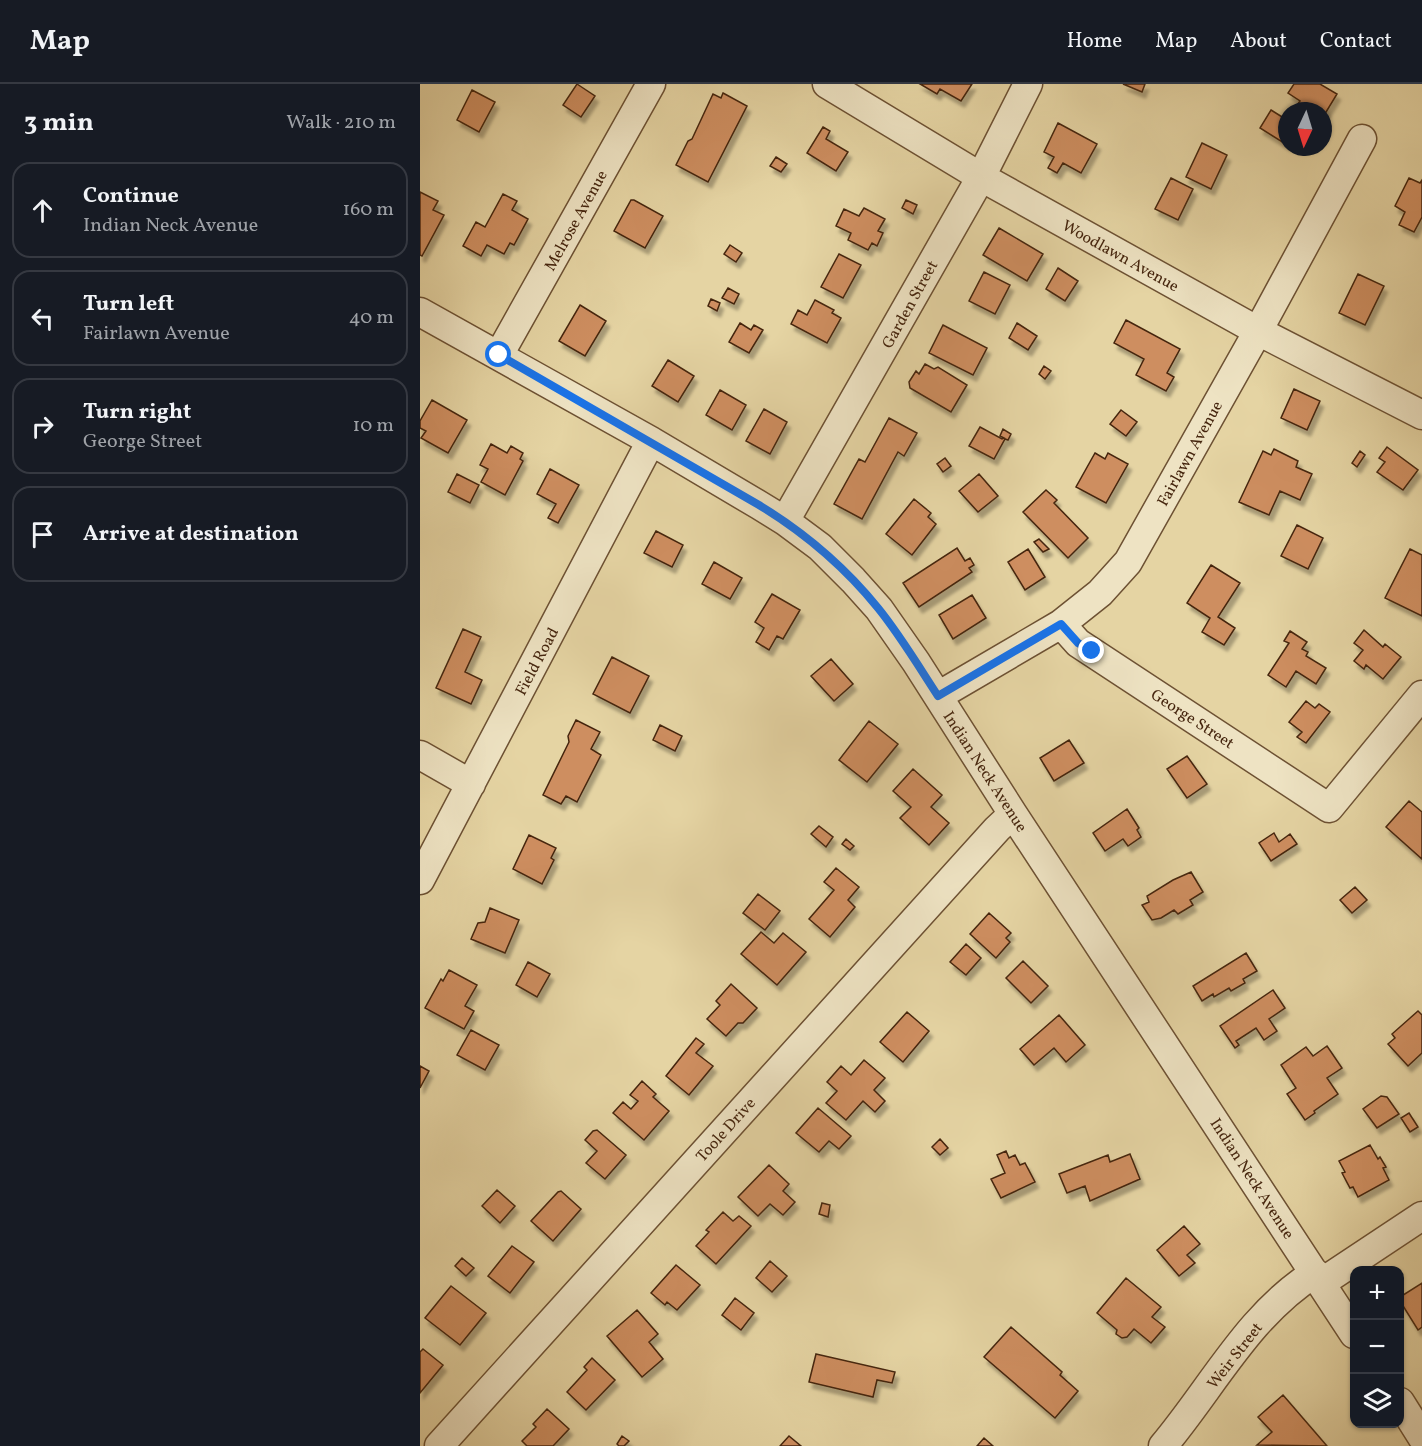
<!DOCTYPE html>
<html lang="en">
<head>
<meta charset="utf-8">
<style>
  body { margin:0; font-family:Vollkorn,serif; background:#242831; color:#f1f3f6 }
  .controls { position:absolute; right:18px; bottom:18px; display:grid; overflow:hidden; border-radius:12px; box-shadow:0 2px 4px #0004 }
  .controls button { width:54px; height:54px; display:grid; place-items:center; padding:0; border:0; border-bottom:2px solid #363941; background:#171b24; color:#f1f3f6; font:30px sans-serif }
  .compass { position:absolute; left:858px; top:18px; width:54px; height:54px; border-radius:50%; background:#171b24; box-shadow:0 2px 4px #0004; rotate:184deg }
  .stop { position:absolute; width:18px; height:18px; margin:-14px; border:4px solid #1a73e8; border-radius:50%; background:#fff }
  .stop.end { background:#1a73e8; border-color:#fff; box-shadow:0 2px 6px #0008 }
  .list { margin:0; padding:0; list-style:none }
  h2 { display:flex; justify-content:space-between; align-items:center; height:78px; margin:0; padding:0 24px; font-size:26px }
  h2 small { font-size:20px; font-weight:400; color:#9ea1a6 }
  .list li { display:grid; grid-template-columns:39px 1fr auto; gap:18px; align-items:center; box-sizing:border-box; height:96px; margin:0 12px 12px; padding:0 12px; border:2px solid #363941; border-radius:18px }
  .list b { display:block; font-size:22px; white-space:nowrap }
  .list p { margin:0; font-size:20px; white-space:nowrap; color:#9ea1a6 }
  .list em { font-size:20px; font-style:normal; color:#9ea1a6 }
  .icon { flex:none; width:33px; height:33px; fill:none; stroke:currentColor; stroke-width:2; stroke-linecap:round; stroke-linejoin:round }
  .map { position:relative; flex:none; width:1002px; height:1362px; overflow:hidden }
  header { display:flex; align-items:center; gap:36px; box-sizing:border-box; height:84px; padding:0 30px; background:#171b24; border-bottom:2px solid #363941 }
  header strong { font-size:28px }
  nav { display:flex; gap:33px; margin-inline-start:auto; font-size:21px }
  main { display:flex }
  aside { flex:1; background:#171b24 }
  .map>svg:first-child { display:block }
  .building { fill:#ce8e60; stroke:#45250e; stroke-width:1.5; filter:url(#shadow) }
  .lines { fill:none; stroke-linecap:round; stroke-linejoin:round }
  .minor-casing { stroke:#6d5133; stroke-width:31 }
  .minor { stroke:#eee3c3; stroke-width:28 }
  .route { stroke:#1a73e8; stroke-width:8 }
  .labels { text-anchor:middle; stroke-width:5; stroke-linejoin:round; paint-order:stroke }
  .street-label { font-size:16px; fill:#45250e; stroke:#eee3c3 }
</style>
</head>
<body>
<header>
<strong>Map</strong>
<nav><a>Home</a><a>Map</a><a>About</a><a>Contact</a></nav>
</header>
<main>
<aside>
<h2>3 min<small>Walk · 210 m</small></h2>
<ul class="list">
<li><svg class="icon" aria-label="ahead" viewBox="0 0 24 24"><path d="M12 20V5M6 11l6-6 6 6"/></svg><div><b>Continue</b><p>Indian Neck Avenue</p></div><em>160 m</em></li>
<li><svg class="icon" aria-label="left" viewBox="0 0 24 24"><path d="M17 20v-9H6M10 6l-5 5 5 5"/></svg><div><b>Turn left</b><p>Fairlawn Avenue</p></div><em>40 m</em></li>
<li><svg class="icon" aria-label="right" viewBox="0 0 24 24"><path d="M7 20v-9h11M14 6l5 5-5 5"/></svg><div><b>Turn right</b><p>George Street</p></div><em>10 m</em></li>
<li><svg class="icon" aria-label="arrive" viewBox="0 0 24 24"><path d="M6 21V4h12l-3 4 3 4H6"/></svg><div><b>Arrive at destination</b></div></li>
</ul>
</aside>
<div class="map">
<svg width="1002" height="1362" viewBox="0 0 1002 1362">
  <defs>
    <filter id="shadow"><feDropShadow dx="3.5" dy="6" stdDeviation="1.5" flood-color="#0004"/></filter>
  </defs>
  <rect width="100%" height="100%" fill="#e5d4a3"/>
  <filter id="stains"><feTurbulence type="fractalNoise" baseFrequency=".00333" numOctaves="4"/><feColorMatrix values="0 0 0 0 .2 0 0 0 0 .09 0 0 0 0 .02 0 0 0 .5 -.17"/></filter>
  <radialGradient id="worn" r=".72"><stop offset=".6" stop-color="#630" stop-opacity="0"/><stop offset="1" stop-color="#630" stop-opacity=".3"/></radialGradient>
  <path class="building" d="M 157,0 L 175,12 L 161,33 L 143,21 Z
    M 500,0 L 552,0 L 541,17 L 520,5 L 517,10 Z
    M 703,0 L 725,0 L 722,8 Z
    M 874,0 L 900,0 L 917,10 L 903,33 L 903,27 L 873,27 L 880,17 L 868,9 Z
    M 52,6 L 75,18 L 59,48 L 37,36 Z
    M 303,9 L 327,22 L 288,98 L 256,81 L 268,57 L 272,55 L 293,10 L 301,14 Z
    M 851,26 L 867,36 L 867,61 L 840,44 Z
    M 638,39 L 677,60 L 661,89 L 643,79 L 637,89 L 628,84 L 634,73 L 624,68 Z
    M 403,43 L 410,47 L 406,55 L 428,68 L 416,87 L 387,69 Z
    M 782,59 L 807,71 L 791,105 L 766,93 Z
    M 356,73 L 367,80 L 361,88 L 350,82 Z
    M 751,94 L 773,105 L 758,136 L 735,125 Z
    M 989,94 L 1000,99 L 1002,96 L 1002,133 L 994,148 L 979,141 L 985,128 L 975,122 Z
    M 0,108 L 18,117 L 13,126 L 24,131 L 2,172 L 0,171 Z
    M 83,110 L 97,117 L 92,126 L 108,135 L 94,161 L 90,159 L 84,170 L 67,161 L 61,172 L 43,162 L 56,138 L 65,143 Z
    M 211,116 L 214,116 L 243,132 L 225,164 L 194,147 Z
    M 486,116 L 497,121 L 493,130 L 482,124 Z
    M 444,124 L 465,135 L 458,147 L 463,149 L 457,162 L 452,159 L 448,166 L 428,156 L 431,149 L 416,142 L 424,125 L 439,132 Z
    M 579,144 L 623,170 L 607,197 L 563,171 Z
    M 310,161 L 322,169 L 316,178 L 304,170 Z
    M 419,170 L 441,181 L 423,214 L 401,203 Z
    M 638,184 L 658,197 L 645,217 L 626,205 Z
    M 564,188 L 590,201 L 575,230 L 549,217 Z
    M 938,190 L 964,202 L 945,241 L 919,229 Z
    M 308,204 L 319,210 L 314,220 L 302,214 Z
    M 291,215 L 300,219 L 297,227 L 288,222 Z
    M 395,216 L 414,226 L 412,229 L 421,234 L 407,259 L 371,240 L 378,226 L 387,231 Z
    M 160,221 L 186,237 L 165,272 L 139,257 Z
    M 706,236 L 760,265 L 747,289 L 754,293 L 746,307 L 716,291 L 724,275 L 694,259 Z
    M 320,239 L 331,246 L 334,241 L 343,246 L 329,269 L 309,258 Z
    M 597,239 L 617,252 L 608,266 L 589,254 Z
    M 523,241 L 567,264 L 553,291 L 509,269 Z
    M 248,276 L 274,292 L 258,318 L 232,302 Z
    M 505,280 L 514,285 L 518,283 L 547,301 L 531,328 L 490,304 L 489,298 L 496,287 L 499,290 Z
    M 624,282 L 631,287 L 625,295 L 619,290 Z
    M 874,305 L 900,317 L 887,346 L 861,334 Z
    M 300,306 L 326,321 L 312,346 L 286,331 Z
    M 12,316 L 47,336 L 28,369 L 1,354 L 6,347 L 0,344 L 0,337 Z
    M 344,325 L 367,338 L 350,370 L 326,357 Z
    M 701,326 L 717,338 L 706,352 L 690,340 Z
    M 469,334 L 497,349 L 484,372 L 478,368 L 442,435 L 414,420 L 439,375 L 445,378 Z
    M 560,343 L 582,355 L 584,354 L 580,352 L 583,345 L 591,350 L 588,356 L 585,355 L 574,375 L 549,362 Z
    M 71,360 L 87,369 L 91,362 L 103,369 L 100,375 L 103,377 L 85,411 L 61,398 L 68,385 L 60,381 Z
    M 967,363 L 998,386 L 983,406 L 957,388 L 965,378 L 959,374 Z
    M 854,365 L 878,377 L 876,383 L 892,390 L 880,416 L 860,407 L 849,431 L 819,418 L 843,367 L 851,371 Z
    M 940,367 L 945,371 L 937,383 L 932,379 Z
    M 675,369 L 685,375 L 688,369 L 708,380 L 686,419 L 656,403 Z
    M 525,374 L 531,382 L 523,388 L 517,380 Z
    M 130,385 L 159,401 L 138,439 L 128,434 L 136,420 L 117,410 Z
    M 37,390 L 59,401 L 50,419 L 28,408 Z
    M 559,390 L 578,412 L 558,428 L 539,407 Z
    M 626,406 L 637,416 L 634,419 L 668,454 L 648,474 L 603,428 Z
    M 494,415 L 511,429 L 508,433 L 516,440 L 492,471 L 466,450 Z
    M 877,441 L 903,454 L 888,485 L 861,472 Z
    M 236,447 L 263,461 L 252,483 L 224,469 Z
    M 619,455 L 629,465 L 623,468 L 614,458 Z
    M 537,464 L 545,477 L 550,474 L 554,481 L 549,484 L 552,488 L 499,523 L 483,499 Z
    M 608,465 L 625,493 L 605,506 L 588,478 Z
    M 990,465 L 1002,471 L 1002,532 L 965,514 Z
    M 294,478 L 322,494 L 310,515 L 282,500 Z
    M 791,481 L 820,499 L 798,533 L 815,544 L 804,561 L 782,548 L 790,534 L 767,519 Z
    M 352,510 L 380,526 L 363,555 L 357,552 L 349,566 L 336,558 L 344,544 L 335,538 Z
    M 552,511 L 566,534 L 533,555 L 519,531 Z
    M 43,545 L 61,553 L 45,588 L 62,596 L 51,620 L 16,604 Z
    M 944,546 L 963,563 L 965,560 L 981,573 L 963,595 L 946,581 L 944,585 L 934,577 L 943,566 L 934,559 Z
    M 870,547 L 887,558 L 882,565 L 888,568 L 886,572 L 906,584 L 896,600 L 876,587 L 866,603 L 848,591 L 869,559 L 864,557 Z
    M 192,573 L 229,592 L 210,629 L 173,610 Z
    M 411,575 L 433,600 L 414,617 L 391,592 Z
    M 886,617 L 895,624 L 899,620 L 910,628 L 886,659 L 877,653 L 882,648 L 869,638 Z
    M 156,636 L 180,648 L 171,665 L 181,671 L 157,718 L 146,712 L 141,720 L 123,711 L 149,658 L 148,652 Z
    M 449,637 L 478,660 L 447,698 L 419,676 Z
    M 240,641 L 262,652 L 255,667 L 233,656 Z
    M 649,656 L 664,679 L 634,697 L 620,674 Z
    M 767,672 L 787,700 L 767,714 L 747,685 Z
    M 493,685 L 522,711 L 511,723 L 529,739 L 509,761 L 480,734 L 491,723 L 473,707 Z
    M 989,717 L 1002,728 L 1002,775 L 966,743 Z
    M 707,725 L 719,744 L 717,746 L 721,753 L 708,762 L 703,755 L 685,767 L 673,749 Z
    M 399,742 L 413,753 L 406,763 L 391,750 Z
    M 854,749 L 859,758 L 870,750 L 877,760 L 851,777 L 839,759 Z
    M 109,751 L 136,764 L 131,774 L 134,776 L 122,800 L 93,785 Z
    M 426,755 L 434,762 L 430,766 L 422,760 Z
    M 416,784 L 439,803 L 428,816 L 435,823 L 410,853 L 389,835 L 414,806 L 404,798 Z
    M 771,788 L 783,808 L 770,816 L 773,821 L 758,830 L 754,826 L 741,834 L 732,836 L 722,821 L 729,818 L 727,812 L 753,796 Z
    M 935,803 L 947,816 L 932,829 L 920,816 Z
    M 338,810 L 360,827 L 345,846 L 323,829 Z
    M 70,824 L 99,836 L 85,869 L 51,855 L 58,839 L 65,838 Z
    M 569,829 L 591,849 L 586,854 L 590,858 L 576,874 L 550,850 Z
    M 341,848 L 354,859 L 363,849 L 386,868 L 357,901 L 321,870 Z
    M 546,860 L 561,874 L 546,891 L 530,878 Z
    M 826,869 L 837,887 L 823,895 L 825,899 L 811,907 L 809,904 L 794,913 L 793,910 L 782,917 L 773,902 Z
    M 603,877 L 628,902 L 611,919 L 586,894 Z
    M 108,878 L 130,890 L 117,913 L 96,901 Z
    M 29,886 L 57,901 L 45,922 L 54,927 L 44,945 L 5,924 L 21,895 L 23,897 Z
    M 311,900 L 337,924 L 323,939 L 318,939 L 306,952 L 287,935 L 300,921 L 296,917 Z
    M 853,906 L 865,924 L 849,935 L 857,947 L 844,956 L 836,944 L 816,957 L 819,961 L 815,964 L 800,942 Z
    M 998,927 L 1002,931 L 1002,969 L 988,982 L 968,960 L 975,954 L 972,950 Z
    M 487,928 L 509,947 L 483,978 L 460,958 Z
    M 639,931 L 665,961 L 646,978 L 634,964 L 614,981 L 600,965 Z
    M 51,946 L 79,961 L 65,986 L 37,971 Z
    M 276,954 L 284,960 L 276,969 L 293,982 L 269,1011 L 246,992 Z
    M 907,962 L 922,984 L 907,994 L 918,1010 L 894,1027 L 895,1029 L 885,1036 L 867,1010 L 876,1004 L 861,981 L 886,963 L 893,972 Z
    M 444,976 L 465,994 L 454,1006 L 465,1017 L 455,1028 L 443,1017 L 426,1036 L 406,1019 L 417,1007 L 407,998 L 421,982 L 431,991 Z
    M 0,982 L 9,987 L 0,1004 Z
    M 222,997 L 236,1010 L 233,1013 L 249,1027 L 224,1056 L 193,1029 L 203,1018 L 211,1025 L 218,1017 L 210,1011 Z
    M 961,1012 L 967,1013 L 979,1030 L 957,1044 L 943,1025 Z
    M 398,1024 L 431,1052 L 419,1065 L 409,1057 L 399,1068 L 376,1049 Z
    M 989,1029 L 998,1043 L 990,1048 L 981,1034 Z
    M 177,1046 L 206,1071 L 185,1095 L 166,1079 L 177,1067 L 165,1056 L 173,1047 Z
    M 520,1055 L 528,1064 L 520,1071 L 512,1063 Z
    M 950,1061 L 958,1075 L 960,1073 L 966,1083 L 963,1084 L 969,1096 L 938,1113 L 933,1103 L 930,1104 L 922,1089 L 925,1088 L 919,1077 Z
    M 586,1067 L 589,1074 L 595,1071 L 600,1081 L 605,1079 L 615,1098 L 581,1114 L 571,1095 L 585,1089 L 577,1071 Z
    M 710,1070 L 720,1095 L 670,1117 L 665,1102 L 647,1109 L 639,1090 L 688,1071 L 690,1078 Z
    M 349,1081 L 369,1100 L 363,1107 L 375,1118 L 363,1131 L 350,1120 L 338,1132 L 318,1113 Z
    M 77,1106 L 95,1122 L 80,1139 L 62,1122 Z
    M 141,1107 L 161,1125 L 133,1157 L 111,1137 L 138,1108 Z
    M 402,1119 L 410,1121 L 408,1133 L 399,1130 Z
    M 303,1128 L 313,1137 L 319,1132 L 331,1142 L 296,1180 L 276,1162 L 289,1148 L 286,1146 Z
    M 764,1142 L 780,1160 L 767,1171 L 775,1179 L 759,1192 L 737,1166 Z
    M 92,1162 L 114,1178 L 90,1209 L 68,1192 Z
    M 42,1174 L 54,1184 L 46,1192 L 35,1182 Z
    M 350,1177 L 367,1192 L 352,1208 L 336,1194 Z
    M 256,1181 L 280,1201 L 257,1226 L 247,1218 L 245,1221 L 231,1209 Z
    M 706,1194 L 741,1223 L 732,1233 L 745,1243 L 731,1259 L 714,1245 L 707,1253 L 702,1254 L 696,1250 L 697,1246 L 677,1229 Z
    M 1002,1199 L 1002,1243 L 998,1246 L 980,1217 L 980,1213 Z
    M 31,1202 L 66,1229 L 40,1261 L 5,1234 Z
    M 315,1214 L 334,1229 L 321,1246 L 302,1231 Z
    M 217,1226 L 238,1250 L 229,1258 L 243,1275 L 222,1293 L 187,1252 Z
    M 591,1243 L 642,1288 L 640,1291 L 658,1307 L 635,1334 L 564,1273 Z
    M 3,1265 L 23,1281 L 0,1309 L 0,1268 Z
    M 396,1270 L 475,1288 L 472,1299 L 457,1296 L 453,1313 L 389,1298 Z
    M 172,1274 L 195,1296 L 166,1326 L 147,1308 L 167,1286 L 164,1283 Z
    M 863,1311 L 907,1362 L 837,1361 L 852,1348 L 838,1333 Z
    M 127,1325 L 149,1345 L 133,1362 L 107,1362 L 102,1357 L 116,1343 L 113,1340 Z
    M 202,1352 L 209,1357 L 204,1362 L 199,1362 L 197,1360 Z
    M 369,1352 L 381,1362 L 360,1362 Z
    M 564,1354 L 573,1362 L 557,1362 Z"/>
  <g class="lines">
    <defs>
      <path id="minor" d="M 407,0 L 561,93 L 838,247 L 1002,331
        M 0,228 L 231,357 L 339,421 L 365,437 L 400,463 L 433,496 L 459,525 L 496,578 L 593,730 L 934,1250
        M 79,271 L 231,0
        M 365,437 L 561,93 L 608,0
        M 641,540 L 658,559 L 909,724 L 1002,611
        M 518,612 L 641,540 L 680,509 L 708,478 L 838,247 L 942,55
        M 0,671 L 51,700
        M 0,796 L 231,357
        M 901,1199 L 1002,1132
        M 980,1318 L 1002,1353
        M 19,1362 L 577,745 L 593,730
        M 743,1362 C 792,1304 829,1230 895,1189"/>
    </defs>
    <use href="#minor" class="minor-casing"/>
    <use href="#minor" class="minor"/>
  </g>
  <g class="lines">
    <path class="route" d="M 79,271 L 339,421 C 385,449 424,482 458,524 C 480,551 499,583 518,612 L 641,540 L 658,559 L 672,567"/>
  </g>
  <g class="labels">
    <g class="street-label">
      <text transform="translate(155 136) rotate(-61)" y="6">Melrose Avenue</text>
      <text transform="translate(701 171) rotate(29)" y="6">Woodlawn Avenue</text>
      <text transform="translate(489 220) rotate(-61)" y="6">Garden Street</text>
      <text transform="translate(769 369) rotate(-61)" y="6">Fairlawn Avenue</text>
      <text transform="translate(116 577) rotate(-62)" y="6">Field Road</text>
      <text transform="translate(773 634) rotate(33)" y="6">George Street</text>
      <text transform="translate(566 687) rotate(57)" y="6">Indian Neck Avenue</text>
      <text transform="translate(305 1045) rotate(-48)" y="6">Toole Drive</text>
      <text transform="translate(833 1094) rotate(57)" y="6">Indian Neck Avenue</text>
      <text transform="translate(814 1271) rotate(-52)" y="6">Weir Street</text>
    </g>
  </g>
  <rect width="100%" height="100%" filter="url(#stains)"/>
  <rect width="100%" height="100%" fill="url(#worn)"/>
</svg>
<div class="controls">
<button>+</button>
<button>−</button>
<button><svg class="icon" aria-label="layers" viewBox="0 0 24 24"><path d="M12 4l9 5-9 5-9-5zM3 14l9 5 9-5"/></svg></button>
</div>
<svg class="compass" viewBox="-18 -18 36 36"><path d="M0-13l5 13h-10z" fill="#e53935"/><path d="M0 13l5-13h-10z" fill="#9ea1a6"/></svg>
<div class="stop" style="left:79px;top:271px"></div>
<div class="stop end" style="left:672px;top:567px"></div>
</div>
</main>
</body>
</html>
